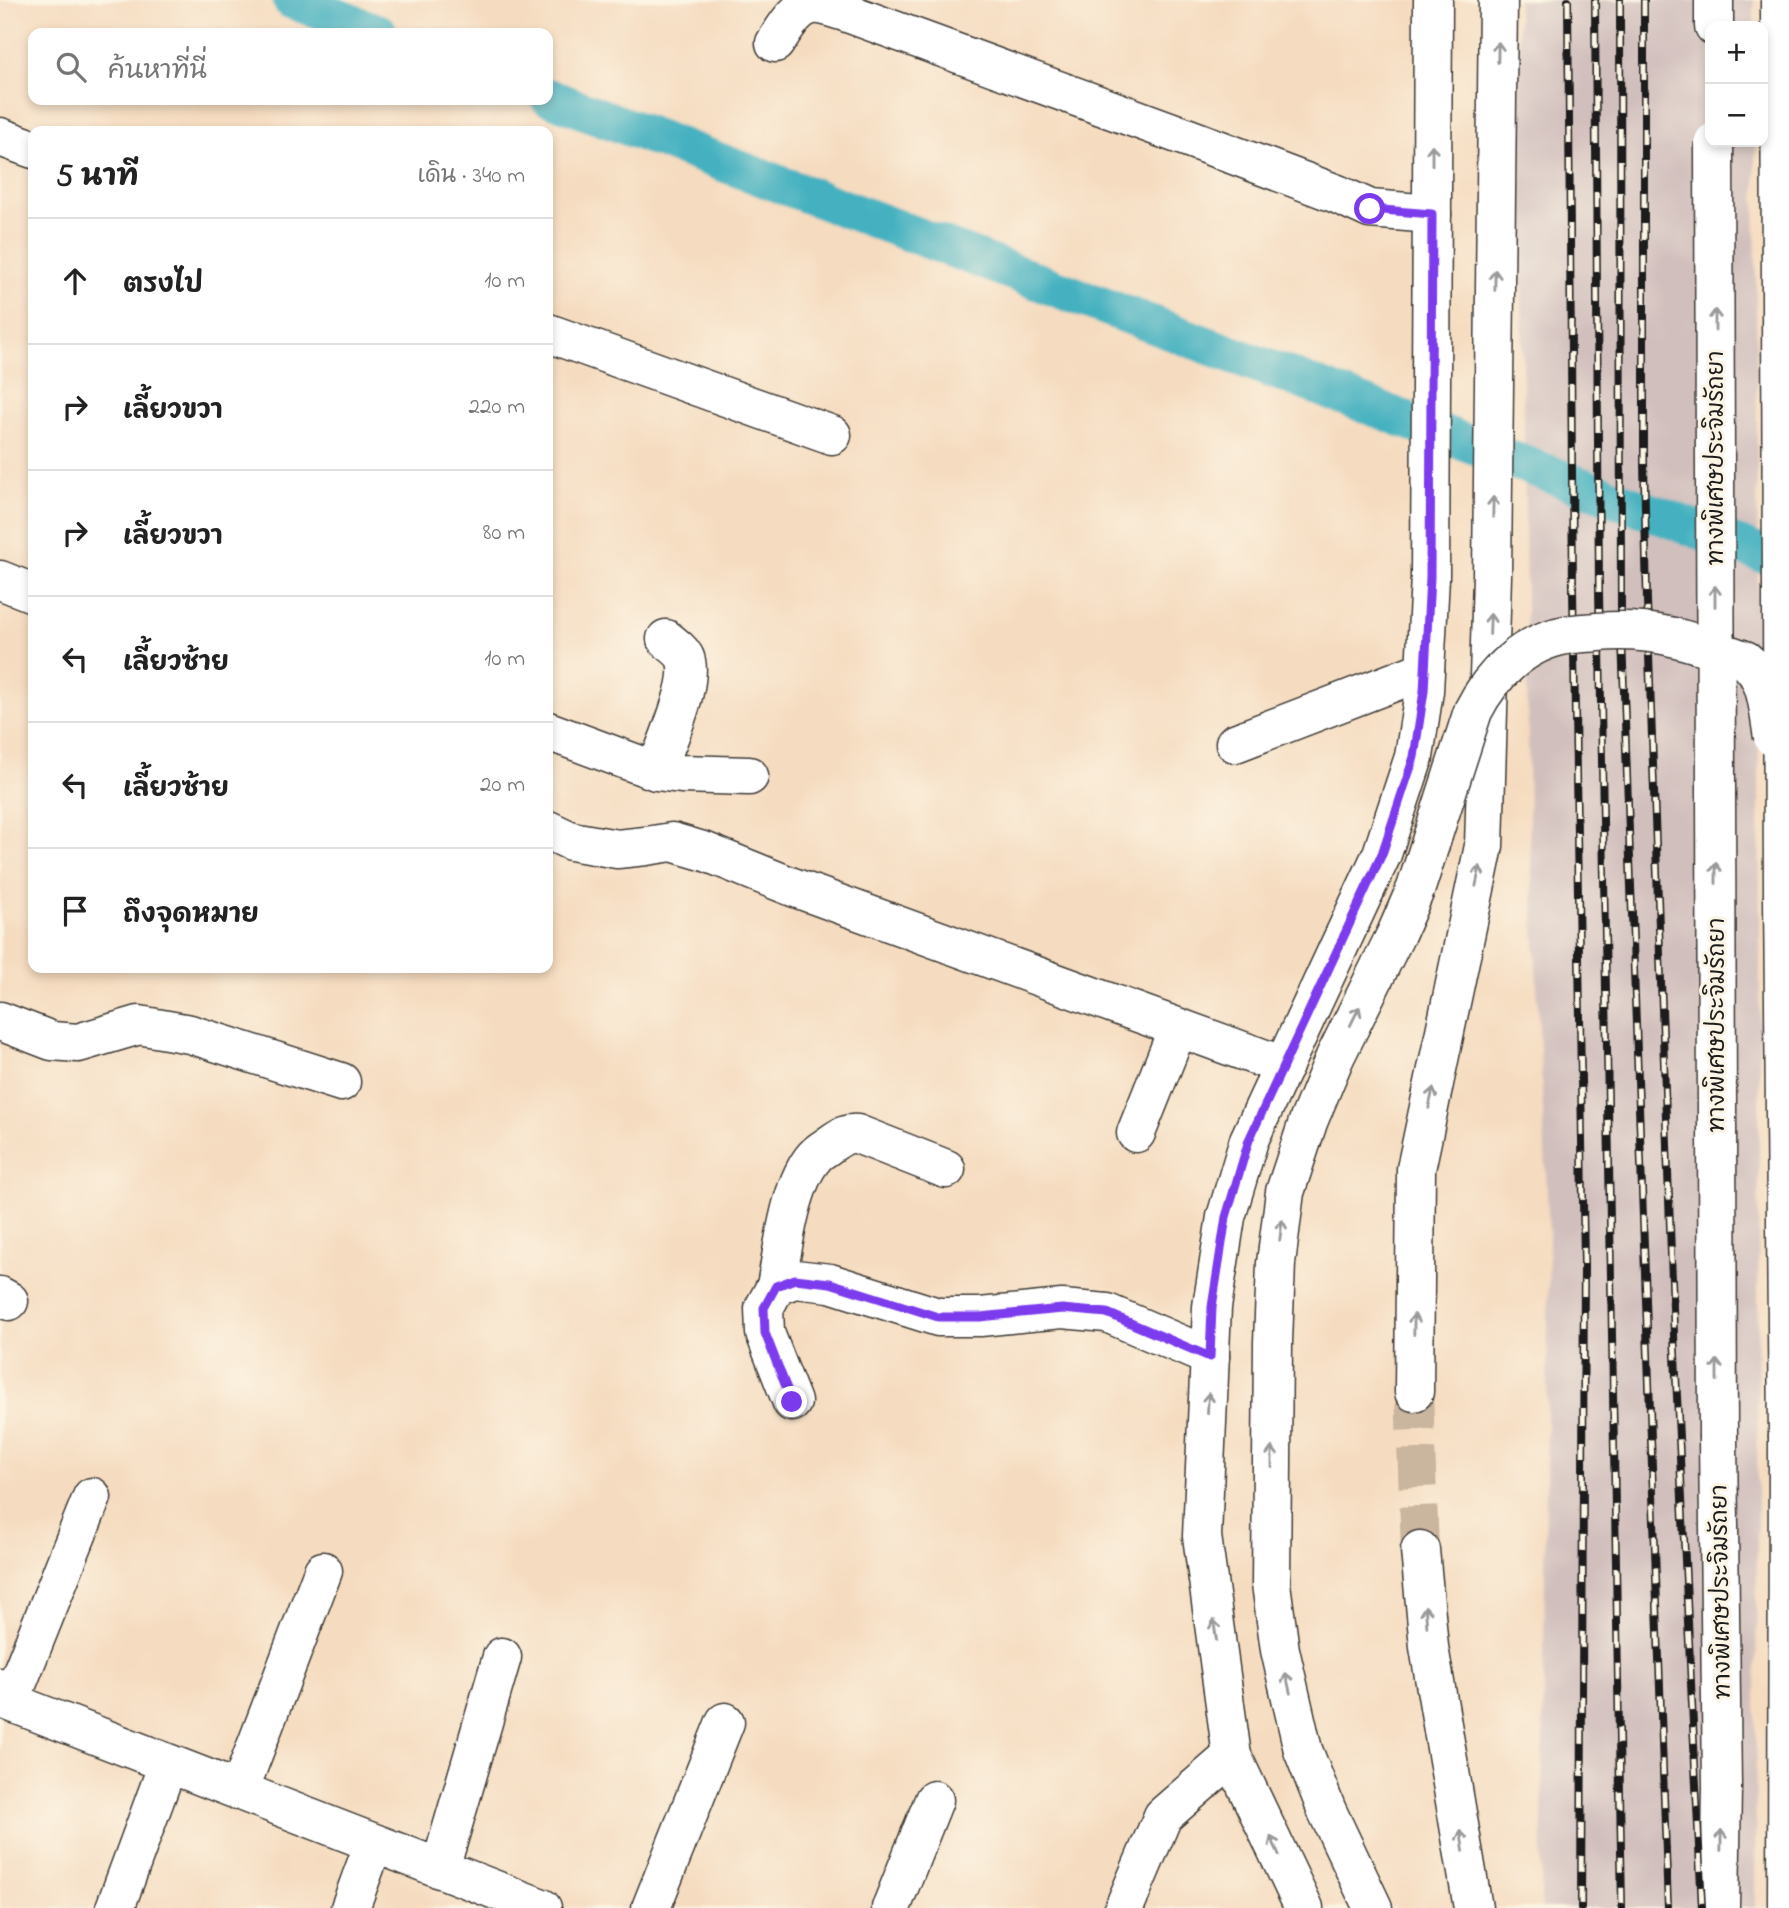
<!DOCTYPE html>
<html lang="th">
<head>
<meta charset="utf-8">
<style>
  body { margin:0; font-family:"Indie Flower","Playpen Sans Thai",sans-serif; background:#f6f6f6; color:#222 }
  .controls { position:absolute; right:21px; top:21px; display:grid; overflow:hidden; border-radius:14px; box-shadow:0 4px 10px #0003 }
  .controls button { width:63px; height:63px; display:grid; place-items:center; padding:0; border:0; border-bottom:2px solid #e0e0e0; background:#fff; color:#222; font:35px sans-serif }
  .stop { position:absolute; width:21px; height:21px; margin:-16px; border:5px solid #7c3aed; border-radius:50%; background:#fff }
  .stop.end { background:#7c3aed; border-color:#fff; box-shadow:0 2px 7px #0008 }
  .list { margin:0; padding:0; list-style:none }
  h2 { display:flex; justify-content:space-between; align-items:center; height:91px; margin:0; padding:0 28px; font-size:30px }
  h2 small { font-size:23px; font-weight:400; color:#767676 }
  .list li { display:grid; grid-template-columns:46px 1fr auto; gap:21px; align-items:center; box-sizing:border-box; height:126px; padding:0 28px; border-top:2px solid #e0e0e0 }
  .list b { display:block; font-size:26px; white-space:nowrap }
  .list em { font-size:23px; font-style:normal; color:#767676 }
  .icon { flex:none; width:38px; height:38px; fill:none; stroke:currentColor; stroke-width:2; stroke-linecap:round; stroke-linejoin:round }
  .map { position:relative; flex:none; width:1789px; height:1908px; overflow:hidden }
  .search { position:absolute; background:#fff; box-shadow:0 4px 10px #0003; left:28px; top:28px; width:525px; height:77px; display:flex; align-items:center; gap:18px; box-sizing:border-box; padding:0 24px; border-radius:14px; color:#767676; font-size:26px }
  .panel { position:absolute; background:#fff; box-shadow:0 4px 10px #0003; left:28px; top:126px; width:525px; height:847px; border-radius:14px }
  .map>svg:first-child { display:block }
  .industrial { fill:#d1bfbd }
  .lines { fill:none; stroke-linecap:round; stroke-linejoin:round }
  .canal { stroke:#44b1c0; stroke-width:38 }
  .highway-tunnel { stroke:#cab59e; stroke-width:38; stroke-dasharray:38 19; stroke-linecap:butt }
  .minor-casing { stroke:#3d3934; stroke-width:41 }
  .major-casing { stroke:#3d3934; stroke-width:41 }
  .highway-casing { stroke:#3d3934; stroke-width:41 }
  .minor { stroke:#fff; stroke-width:38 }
  .major { stroke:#fff; stroke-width:38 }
  .highway { stroke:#fff; stroke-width:38 }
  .rail-casing { stroke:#1c1c1c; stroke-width:8 }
  .rail { stroke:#fcf5e5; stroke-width:5; stroke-dasharray:16; stroke-linecap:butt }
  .major-bridge-casing { stroke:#3d3934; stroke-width:41; stroke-linecap:butt }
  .highway-bridge-casing { stroke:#3d3934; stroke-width:41; stroke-linecap:butt }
  .major-bridge { stroke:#fff; stroke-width:38 }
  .highway-bridge { stroke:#fff; stroke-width:38 }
  .oneway { stroke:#999 }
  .route { stroke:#7c3aed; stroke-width:9 }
  .labels { text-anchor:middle; stroke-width:6; stroke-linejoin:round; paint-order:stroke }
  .street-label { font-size:23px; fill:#1c1c1c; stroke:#fcf5e5 }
</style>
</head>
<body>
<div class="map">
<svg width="1789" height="1908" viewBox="0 0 1789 1908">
  <rect width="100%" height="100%" fill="#fcf5e5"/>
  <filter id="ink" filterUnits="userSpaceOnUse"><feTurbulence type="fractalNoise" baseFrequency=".0143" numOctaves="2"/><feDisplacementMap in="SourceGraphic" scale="14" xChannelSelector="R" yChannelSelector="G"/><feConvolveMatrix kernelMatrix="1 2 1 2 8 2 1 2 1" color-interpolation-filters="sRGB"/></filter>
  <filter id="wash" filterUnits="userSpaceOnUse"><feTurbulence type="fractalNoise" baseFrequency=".00686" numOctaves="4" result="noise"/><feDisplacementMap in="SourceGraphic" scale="28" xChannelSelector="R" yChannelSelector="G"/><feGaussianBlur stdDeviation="1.57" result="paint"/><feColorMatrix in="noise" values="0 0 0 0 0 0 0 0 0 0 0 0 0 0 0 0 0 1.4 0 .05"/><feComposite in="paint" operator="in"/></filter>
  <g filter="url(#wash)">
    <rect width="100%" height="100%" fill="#f5dbbf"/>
    <path class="industrial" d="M 1518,0 L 1754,0 L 1754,26 L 1710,26 L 1710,142 L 1755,142 L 1760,935 L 1755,1908 L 1541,1908 L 1549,1235 L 1529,821 Z"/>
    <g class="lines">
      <path class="canal" d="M 291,0 L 379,33
        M 548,97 L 1789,564"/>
    </g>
  </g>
  <g filter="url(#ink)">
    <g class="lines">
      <path class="highway-tunnel" d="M 1414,1392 L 1420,1550"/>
      <defs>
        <path id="minor" d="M 775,43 C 784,30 796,6 814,5 C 822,4 834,9 842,11 L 1186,137 L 1337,194 L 1370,209 L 1432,214
          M 0,137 L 33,149
          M 548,333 L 832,435
          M 0,580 L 33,593
          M 548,731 L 656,771 L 681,774 L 749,776
          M 1235,743 L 1425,670
          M 656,771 C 665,746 695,682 685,658 C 682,651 672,644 666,639
          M 548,830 L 571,841 L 617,849 L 646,846 L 672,842 L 706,852 L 790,886 L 1284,1066
          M 0,1021 L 52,1041 L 78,1043 L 139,1025 L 190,1034 L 341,1082
          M 1136,1133 L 1178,1028
          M 776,1286 C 783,1250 790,1183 815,1156 C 819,1151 827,1147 832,1143 C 841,1137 846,1133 857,1134 L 946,1169
          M 0,1296 L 9,1301
          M 792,1402 L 765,1333 L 764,1308 L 776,1286 L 795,1279 L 830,1283 L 938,1317 L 980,1317 L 1062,1309 L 1107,1313 L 1210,1357
          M 0,1687 L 10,1702 L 542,1908
          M 10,1702 L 92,1497
          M 239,1791 L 323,1571
          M 440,1869 L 502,1657
          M 115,1908 L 168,1764
          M 350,1908 L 374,1843
          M 651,1908 L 725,1722
          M 891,1908 L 934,1800
          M 1124,1908 L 1163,1816 L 1232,1756"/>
        <path id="major" d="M 1303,1750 L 1327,1811 L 1373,1908
          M 1304,1908 L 1232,1756 L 1202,1536 L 1212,1307 L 1226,1217 L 1249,1140 L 1382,854 L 1414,757 L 1424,691 L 1430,577 L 1433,0"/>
        <path id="highway" d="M 1714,0 L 1714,26
          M 1414,1392 L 1416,1169 L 1484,846 L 1492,576 L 1498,0
          M 1718,1438 L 1722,1788 L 1720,1908
          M 1420,1550 L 1429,1647 L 1473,1908
          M 1787,1908 L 1788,1438"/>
      </defs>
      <use href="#minor" class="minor-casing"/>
      <use href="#major" class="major-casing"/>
      <use href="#highway" class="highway-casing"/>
      <use href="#minor" class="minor"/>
      <use href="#major" class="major"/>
      <use href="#highway" class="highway"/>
      <defs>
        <path id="rail" d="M 1568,0 L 1573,590 L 1584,1263 L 1581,1908
          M 1595,0 L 1599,590 L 1622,1908
          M 1620,0 L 1621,610 L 1668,1908
          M 1644,0 L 1644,462 L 1647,601 L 1674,1335 L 1702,1908"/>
      </defs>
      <use href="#rail" class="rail-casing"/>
      <use href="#rail" class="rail"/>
      <defs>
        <path id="major-bridge" d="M 1303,1750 L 1280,1650 L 1271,1584 L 1273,1342 L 1276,1263 L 1285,1192 L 1308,1122 L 1335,1057 L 1396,934 L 1416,888 L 1473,711 C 1491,675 1524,642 1566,635 C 1576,633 1587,633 1598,632 C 1621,630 1645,631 1668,636 C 1694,641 1720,652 1745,660 C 1768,677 1768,710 1773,737"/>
        <path id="highway-bridge" d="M 1780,0 L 1783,896 L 1788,1438
          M 1714,142 L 1718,1438"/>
      </defs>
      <use href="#major-bridge" class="major-bridge-casing"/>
      <use href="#highway-bridge" class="highway-bridge-casing"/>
      <use href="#major-bridge" class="major-bridge"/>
      <use href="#highway-bridge" class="highway-bridge"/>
    </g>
    <defs><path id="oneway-shaft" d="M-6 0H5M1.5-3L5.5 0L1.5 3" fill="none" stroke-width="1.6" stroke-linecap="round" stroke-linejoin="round" transform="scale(1.75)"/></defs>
    <g class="oneway">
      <use href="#oneway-shaft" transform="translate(1498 52) rotate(-89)"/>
      <use href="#oneway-shaft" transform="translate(1432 155) rotate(-90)"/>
      <use href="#oneway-shaft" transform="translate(1495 280) rotate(-89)"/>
      <use href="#oneway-shaft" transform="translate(1715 320) rotate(-90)"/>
      <use href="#oneway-shaft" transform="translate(1493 507) rotate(-89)"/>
      <use href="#oneway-shaft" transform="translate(1715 596) rotate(-90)"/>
      <use href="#oneway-shaft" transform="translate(1490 624) rotate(-88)"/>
      <use href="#oneway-shaft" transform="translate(1716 873) rotate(-90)"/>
      <use href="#oneway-shaft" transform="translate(1478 876) rotate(-78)"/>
      <use href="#oneway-shaft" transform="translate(1355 1016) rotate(-64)"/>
      <use href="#oneway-shaft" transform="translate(1431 1098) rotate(-78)"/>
      <use href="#oneway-shaft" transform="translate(1281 1230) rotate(-83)"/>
      <use href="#oneway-shaft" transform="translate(1414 1324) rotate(-89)"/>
      <use href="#oneway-shaft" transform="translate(1717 1370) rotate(-90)"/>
      <use href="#oneway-shaft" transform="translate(1208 1403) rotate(-87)"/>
      <use href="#oneway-shaft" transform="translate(1272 1457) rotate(-90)"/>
      <use href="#oneway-shaft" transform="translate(1426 1616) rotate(-95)"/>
      <use href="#oneway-shaft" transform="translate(1215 1630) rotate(-98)"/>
      <use href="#oneway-shaft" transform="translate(1288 1683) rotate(-103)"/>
      <use href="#oneway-shaft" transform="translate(1721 1840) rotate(-89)"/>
      <use href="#oneway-shaft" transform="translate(1462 1841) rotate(-99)"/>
      <use href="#oneway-shaft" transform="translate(1275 1846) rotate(-115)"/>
    </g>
  </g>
  <g class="lines" filter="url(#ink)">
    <path class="route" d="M 792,1402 L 765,1333 L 764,1308 L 776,1286 L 795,1279 L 830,1283 L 938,1317 L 980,1317 L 1062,1309 L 1107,1313 L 1210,1357 L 1212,1307 L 1226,1217 L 1249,1140 L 1382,854 L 1414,757 L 1424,691 L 1430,577 L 1432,214 L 1370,209"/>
  </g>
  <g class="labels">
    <g class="street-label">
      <text transform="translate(1715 458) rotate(-90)" y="8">ทางพิเศษประจิมรัถยา</text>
      <text transform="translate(1716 1025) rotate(-90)" y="8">ทางพิเศษประจิมรัถยา</text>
      <text transform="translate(1720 1592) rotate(-91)" y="8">ทางพิเศษประจิมรัถยา</text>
    </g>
  </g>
</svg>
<div class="controls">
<button>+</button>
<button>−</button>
</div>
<div class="stop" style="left:1370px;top:209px"></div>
<div class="stop end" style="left:792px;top:1402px"></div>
<div class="search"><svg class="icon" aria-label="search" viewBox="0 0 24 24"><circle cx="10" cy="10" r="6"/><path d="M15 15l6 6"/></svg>ค้นหาที่นี่</div>
<section class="panel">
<h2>5 นาที<small>เดิน · 340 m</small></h2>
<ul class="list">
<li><svg class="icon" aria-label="ahead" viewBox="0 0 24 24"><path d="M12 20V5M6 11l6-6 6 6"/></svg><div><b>ตรงไป</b></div><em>10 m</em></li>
<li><svg class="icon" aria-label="right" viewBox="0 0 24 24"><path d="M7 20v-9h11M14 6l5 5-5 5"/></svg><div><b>เลี้ยวขวา</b></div><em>220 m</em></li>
<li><svg class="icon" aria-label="right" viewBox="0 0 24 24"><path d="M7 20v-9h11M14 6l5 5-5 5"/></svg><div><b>เลี้ยวขวา</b></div><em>80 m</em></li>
<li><svg class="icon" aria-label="left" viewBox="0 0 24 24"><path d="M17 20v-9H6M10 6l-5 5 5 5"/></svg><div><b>เลี้ยวซ้าย</b></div><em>10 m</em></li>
<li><svg class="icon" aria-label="left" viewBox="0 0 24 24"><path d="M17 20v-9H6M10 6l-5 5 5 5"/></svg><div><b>เลี้ยวซ้าย</b></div><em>20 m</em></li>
<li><svg class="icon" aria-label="arrive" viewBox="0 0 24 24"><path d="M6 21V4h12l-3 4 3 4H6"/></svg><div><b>ถึงจุดหมาย</b></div></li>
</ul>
</section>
</div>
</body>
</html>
